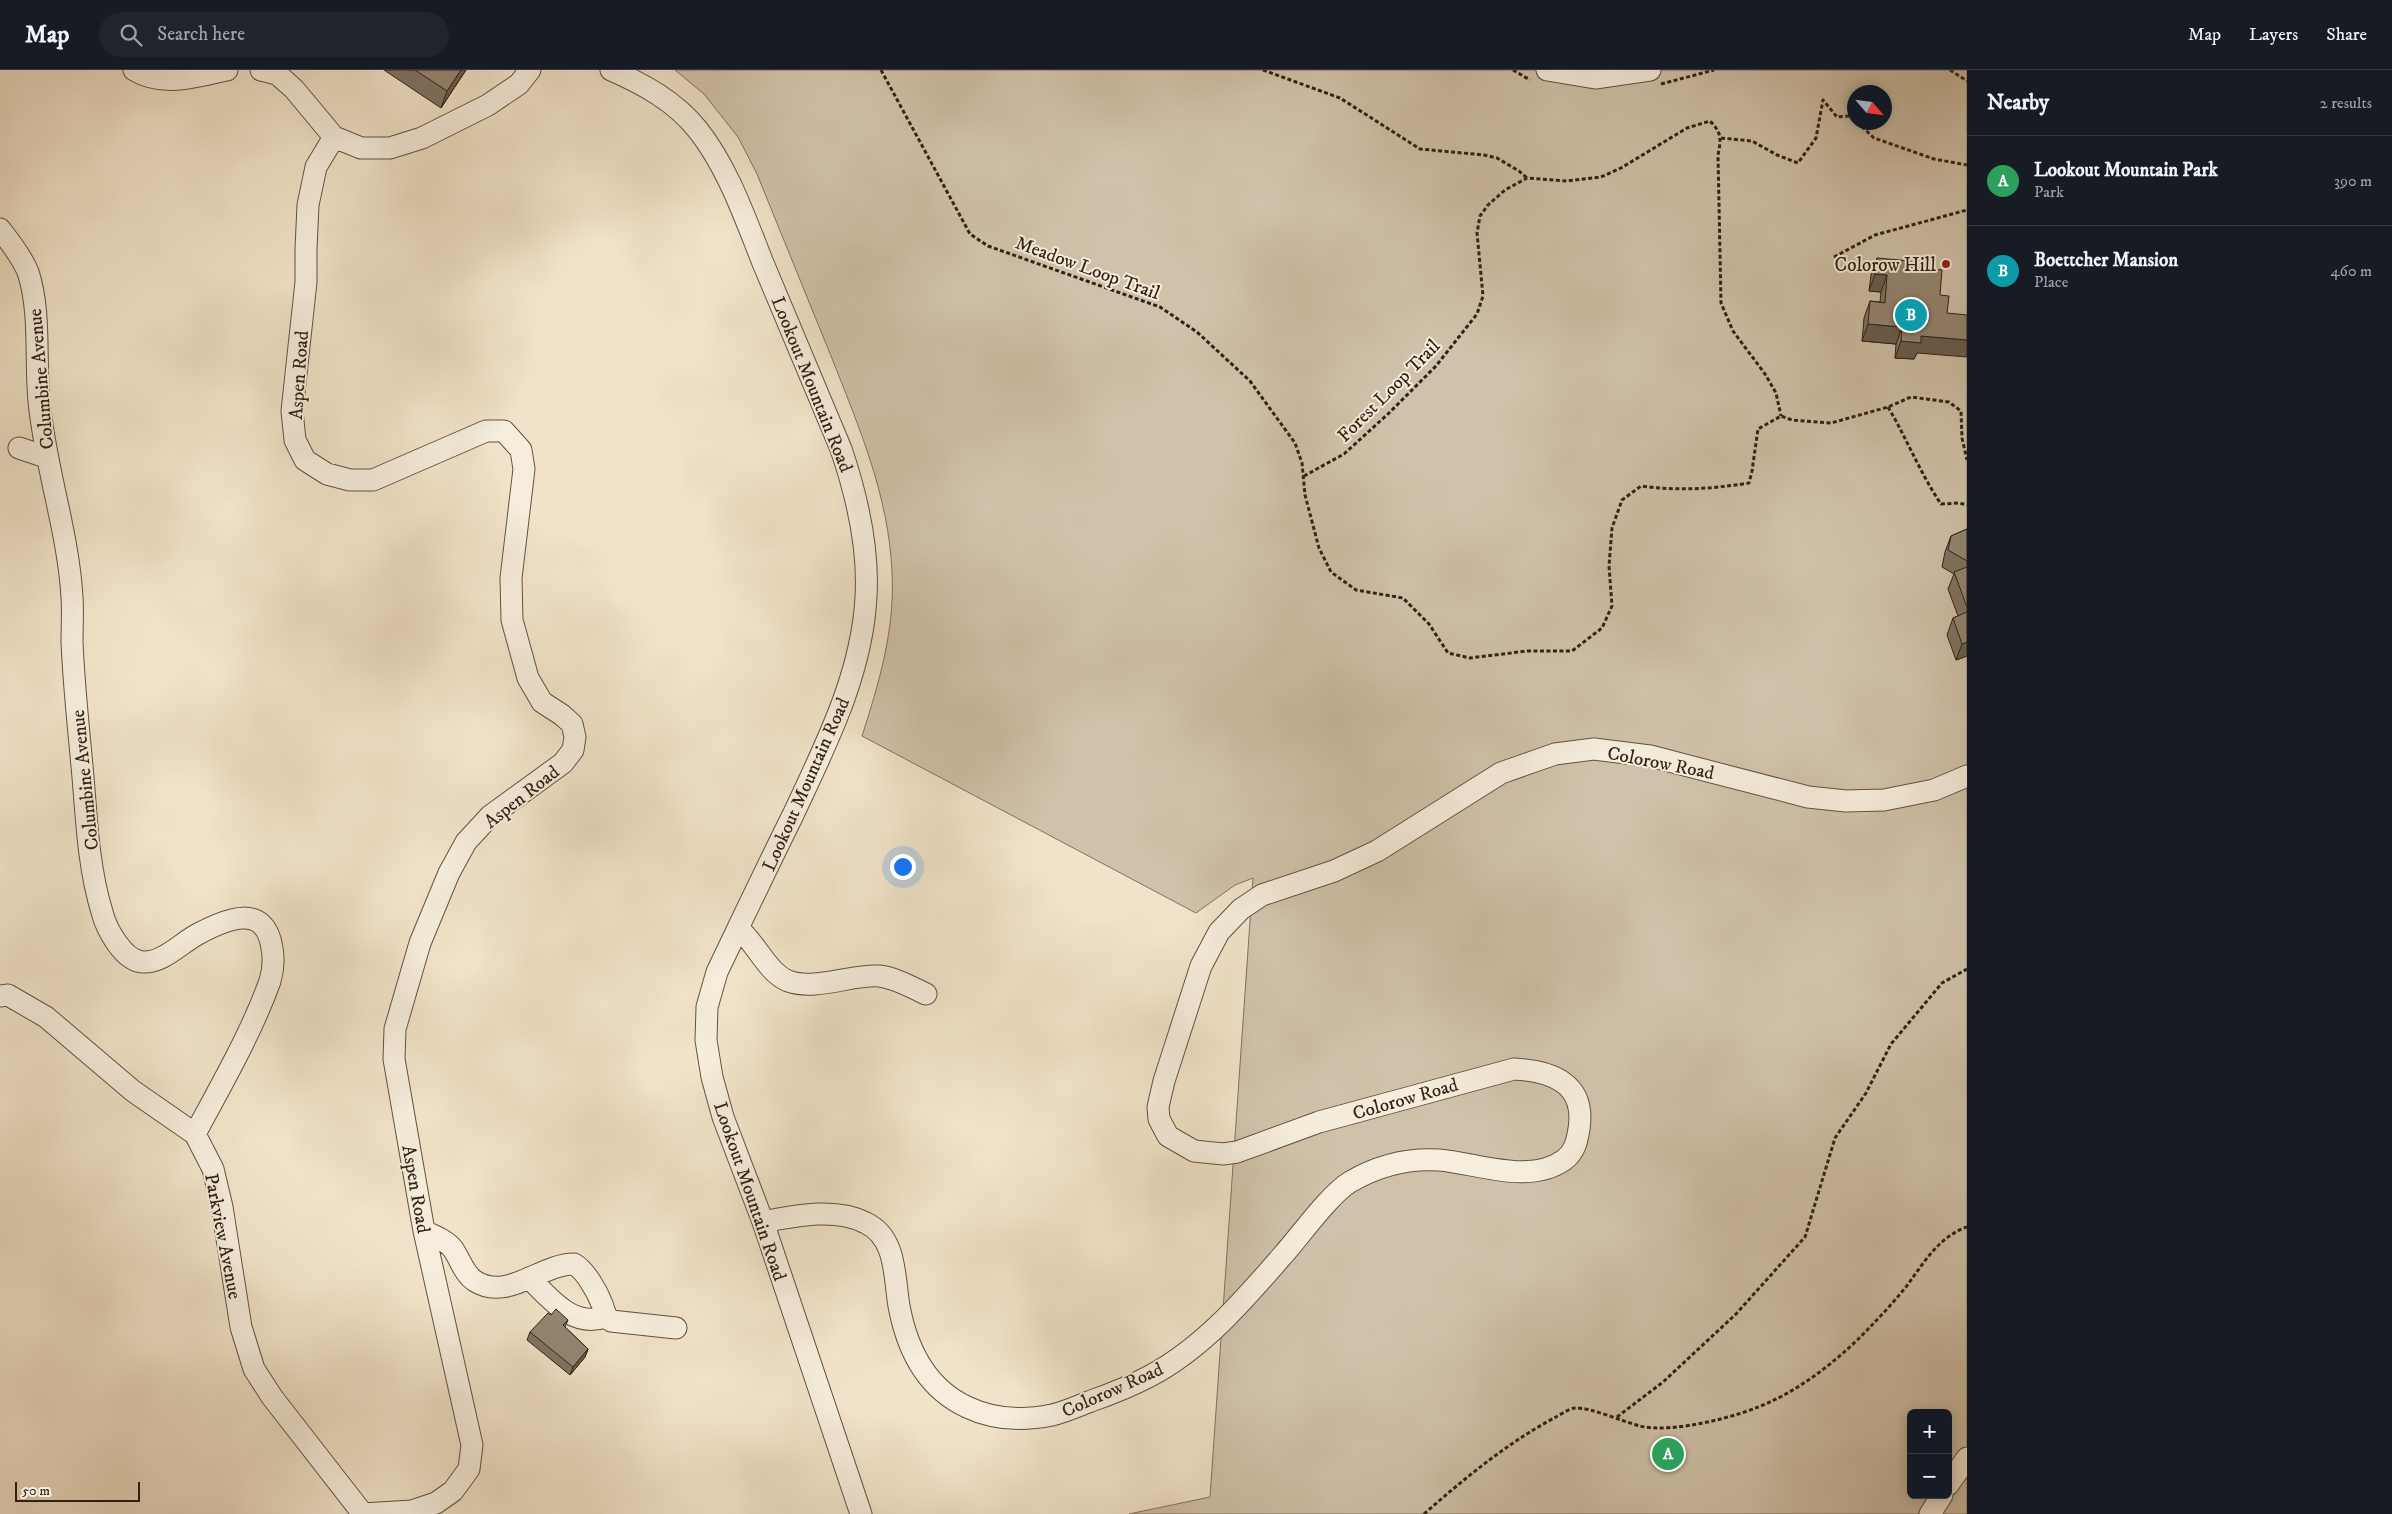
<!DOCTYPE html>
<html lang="en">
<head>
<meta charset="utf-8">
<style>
  body { margin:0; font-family:"IM FELL DW Pica",serif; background:#20242c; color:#f1f3f6 }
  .controls { position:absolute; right:15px; bottom:15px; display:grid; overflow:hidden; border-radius:8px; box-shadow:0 2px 12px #0003 }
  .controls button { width:45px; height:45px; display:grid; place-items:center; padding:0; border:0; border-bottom:1px solid #363941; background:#171b24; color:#f1f3f6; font:25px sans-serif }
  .compass { position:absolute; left:1847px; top:15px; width:45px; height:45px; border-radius:50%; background:#171b24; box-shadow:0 2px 12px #0003; rotate:118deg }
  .scale { position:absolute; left:15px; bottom:12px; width:125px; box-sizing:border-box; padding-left:5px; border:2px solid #2f2215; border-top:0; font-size:14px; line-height:18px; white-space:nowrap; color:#2f2215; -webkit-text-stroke:4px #f6eddc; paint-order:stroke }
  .you { position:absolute; left:902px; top:796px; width:18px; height:18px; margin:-12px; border:4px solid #fff; border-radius:50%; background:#1a73e8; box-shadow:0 0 0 8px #1a73e833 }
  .badge { display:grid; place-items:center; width:32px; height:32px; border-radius:50%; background:#0f766e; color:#fff; font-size:16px; font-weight:700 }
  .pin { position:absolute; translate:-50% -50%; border:2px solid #fff; box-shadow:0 1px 5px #0006 }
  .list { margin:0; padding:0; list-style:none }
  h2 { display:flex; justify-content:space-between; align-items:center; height:65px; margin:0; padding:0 20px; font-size:21px }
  h2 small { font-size:16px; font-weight:400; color:#9ea1a6 }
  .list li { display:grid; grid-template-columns:32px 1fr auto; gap:15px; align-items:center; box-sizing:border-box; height:90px; padding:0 20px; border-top:1px solid #363941 }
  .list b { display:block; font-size:19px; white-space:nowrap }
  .list p { margin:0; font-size:16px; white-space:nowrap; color:#9ea1a6 }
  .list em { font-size:16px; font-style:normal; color:#9ea1a6 }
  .icon { flex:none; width:28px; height:28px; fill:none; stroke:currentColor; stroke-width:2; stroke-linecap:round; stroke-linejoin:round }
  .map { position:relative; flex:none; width:1967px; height:1444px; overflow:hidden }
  header { display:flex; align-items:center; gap:30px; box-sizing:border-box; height:70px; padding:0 25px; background:#171b24; border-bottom:1px solid #363941 }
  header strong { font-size:24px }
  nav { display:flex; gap:28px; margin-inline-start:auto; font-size:18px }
  .search { width:350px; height:45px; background:#20242c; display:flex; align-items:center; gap:12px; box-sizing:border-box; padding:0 18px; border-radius:28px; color:#9ea1a6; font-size:19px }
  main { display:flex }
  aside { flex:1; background:#171b24 }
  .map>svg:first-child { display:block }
  .green { fill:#d0c2aa; stroke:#807260; fill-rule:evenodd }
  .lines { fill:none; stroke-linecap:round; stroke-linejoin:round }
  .minor-casing { stroke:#605242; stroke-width:23 }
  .path { stroke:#2f2215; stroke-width:3; stroke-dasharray:4 2.5; stroke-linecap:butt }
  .minor { stroke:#f6eddc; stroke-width:21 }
  .wall { fill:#7f7363; stroke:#2f2215 }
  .shaded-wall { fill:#685e50; stroke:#2f2215 }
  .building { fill:#948673; stroke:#2f2215 }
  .poi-dot { fill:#8f2418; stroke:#f6eddc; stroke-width:2 }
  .labels { text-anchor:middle; stroke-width:4; stroke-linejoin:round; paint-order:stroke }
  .poi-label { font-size:19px; fill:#2f2215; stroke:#f6eddc; text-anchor:end }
  .street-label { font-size:19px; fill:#2f2215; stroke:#f6eddc }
</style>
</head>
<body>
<header>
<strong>Map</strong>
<div class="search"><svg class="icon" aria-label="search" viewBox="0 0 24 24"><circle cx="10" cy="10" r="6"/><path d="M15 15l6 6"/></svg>Search here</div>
<nav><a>Map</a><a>Layers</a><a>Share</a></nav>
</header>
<main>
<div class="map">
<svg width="1967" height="1444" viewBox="0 0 1967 1444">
  <rect width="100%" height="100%" fill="#f1e3c9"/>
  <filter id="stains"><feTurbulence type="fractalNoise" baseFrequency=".004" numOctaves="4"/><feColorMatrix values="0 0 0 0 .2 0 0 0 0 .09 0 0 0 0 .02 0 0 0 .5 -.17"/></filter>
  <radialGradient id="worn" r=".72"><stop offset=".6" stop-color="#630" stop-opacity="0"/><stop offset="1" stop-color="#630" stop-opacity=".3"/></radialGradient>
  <path class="green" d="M 675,0 L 1967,0 L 1967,1444 L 1129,1444 L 1210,1427 L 1253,808 L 1235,815 L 1196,843 L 862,666 C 879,613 895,560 892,503 C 889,426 859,357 831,286 C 806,225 782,165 757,104 L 738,67 L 704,24 ZM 1854,22 L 1884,22 L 1884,52 L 1854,52 ZM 1911,1343 L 1948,1343 L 1948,1425 L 1911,1425 Z"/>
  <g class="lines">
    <defs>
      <path id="minor" d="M 134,0 C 164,18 196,6 227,0
        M 261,0 L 277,4 L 294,19 L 334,67 L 361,78 L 390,78 L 422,68 L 488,35 L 519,14 L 530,0
        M 611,0 C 643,14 675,31 698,60 C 728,98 745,148 763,193 C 789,255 815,317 841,379 C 857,426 869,476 866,527 C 862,605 825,676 793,745 C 767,797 742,850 717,902 L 707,937 L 706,970 L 712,1007 L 723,1047 L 763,1152 L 861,1444
        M 1547,0 L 1595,8 L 1650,0
        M 334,67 L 316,97 L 308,135 L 306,179 L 306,212 L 292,341 L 295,370 L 305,390 L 327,404 L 350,410 L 373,410 L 486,361 L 504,361 L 521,380 L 524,399 L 511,508 L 512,550 L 528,608 L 542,632 L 562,645 L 572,654 L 575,667 L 573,680 L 563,693 L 490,746 L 466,772 L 449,803 L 420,873 L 395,959 L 394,989 L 424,1161 L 472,1375 L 469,1399 L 453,1421 L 436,1433 L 412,1441 L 362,1444
        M 0,159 C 10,172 22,187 28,202 C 41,241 35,291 39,331 C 45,397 68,460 72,527 C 73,542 72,557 72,572 C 74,621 80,670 84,719 C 87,760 90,803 102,842 C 106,858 123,891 143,892 C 163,893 181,873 198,864 C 226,849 265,832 272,878 C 274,889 273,901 270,911 C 251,964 221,1015 195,1064
        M 19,378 L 46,387
        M 738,858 C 756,873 767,902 788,911 C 815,921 853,904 879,906 C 896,908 911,917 926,924
        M 0,926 L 8,925 L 46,947 L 133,1021 L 195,1064 L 213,1099 L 222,1137 L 241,1257 L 254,1299 L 272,1327 L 363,1444
        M 763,1152 C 795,1146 836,1137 866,1153 C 897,1168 894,1207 899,1236 C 907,1279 926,1318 967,1337 C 994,1350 1023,1351 1052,1345 C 1065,1342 1078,1336 1091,1331 C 1111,1324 1131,1316 1150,1306 C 1203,1278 1244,1230 1283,1185 C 1300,1166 1330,1124 1350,1112 C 1377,1096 1407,1088 1439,1090 C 1477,1093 1529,1115 1564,1090 C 1575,1082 1577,1071 1579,1059 C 1586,1014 1553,1001 1514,999 L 1319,1052 L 1237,1082 L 1223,1084 L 1194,1081 L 1168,1066 L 1159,1049 L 1158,1037 L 1164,1011 L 1201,896 L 1219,862 L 1241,839 L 1262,825 L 1334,801 L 1377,781 L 1501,703 L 1555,684 L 1594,679 L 1650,686 L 1808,727 L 1846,731 L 1884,730 L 1934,720 L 1967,706
        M 424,1161 C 434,1166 446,1170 453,1179 C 460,1189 464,1204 475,1211 C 507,1232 541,1194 574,1194 C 585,1200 597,1221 602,1234 C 605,1241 604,1246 611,1251 L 676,1258
        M 529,1208 C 551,1229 572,1258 605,1247
        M 1948,1415 L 1967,1388
        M 1930,1444 L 1942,1425"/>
    </defs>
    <use href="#minor" class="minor-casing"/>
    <path class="path" d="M 881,0 L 970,164 L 988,176 L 1160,237 L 1197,262 L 1250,311 L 1295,373 L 1302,393 L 1305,425 L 1319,478 L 1331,502 L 1356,520 L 1403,528 L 1429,554 L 1448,583 L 1470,588 L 1527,581 L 1572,581 L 1602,558 L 1612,536 L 1609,496 L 1612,458 L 1622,430 L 1641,416 C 1678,421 1712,419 1749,413 L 1752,401 L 1758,359 L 1781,346 L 1792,350 L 1831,353 L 1888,337 L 1911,327 L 1949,332 L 1961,341 L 1962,368 L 1967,390
      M 1263,0 L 1340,28 L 1420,79 L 1484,85 L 1497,88 L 1519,101 L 1527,108
      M 1513,0 L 1530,10
      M 1950,0 L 1967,11
      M 1661,14 L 1714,0
      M 1857,52 L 1874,68 L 1934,89 L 1967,95
      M 1721,68 L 1752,71 L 1777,85 L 1798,93 L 1816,68 L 1823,30 L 1837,47 L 1850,46 L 1854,50
      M 1834,187 L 1875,165 L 1967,140
      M 1888,337 C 1907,369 1920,403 1941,434 L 1959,433 L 1967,435
      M 1304,406 L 1344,384 L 1389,343 L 1436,296 L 1477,244 L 1483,226 L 1477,163 L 1480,146 L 1488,135 L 1505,120 L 1527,108 L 1567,111 L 1601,107 L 1621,98 L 1687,58 L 1710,51 C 1722,63 1721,69 1718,85 L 1721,233 L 1733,261 L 1765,304 L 1776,323 L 1781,346
      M 1617,1347 L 1663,1312 L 1736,1244 L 1805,1167 L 1835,1068 L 1866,1023 L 1891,974 L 1942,913 L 1967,899
      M 1424,1444 C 1465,1408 1506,1374 1554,1348 C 1560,1345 1568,1339 1575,1338 C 1590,1337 1624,1352 1640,1356 C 1673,1364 1742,1346 1772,1331 C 1807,1315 1845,1284 1871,1256 C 1883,1244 1895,1230 1906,1217 C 1923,1194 1938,1167 1967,1157"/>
    <use href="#minor" class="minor"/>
  </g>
  <path class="wall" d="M 384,0 L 466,0 L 441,38 Z
    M 1877,188 L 1911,197 L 1917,283 L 1914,289 L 1895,288 L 1896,274 L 1862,271 L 1864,248 L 1870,231 L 1880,232 L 1881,222 L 1869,221 L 1871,205 Z
    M 1967,459 L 1967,586 L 1956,590 L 1947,565 L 1953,548 L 1958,546 L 1948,519 L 1954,504 L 1942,497 L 1945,482 L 1951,466 Z
    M 568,1250 L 565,1257 L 588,1279 L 585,1287 L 570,1305 L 527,1270 L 530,1262 Z"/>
  <path class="shaded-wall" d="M 461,0 L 466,0 L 441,38 L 447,21 Z
    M 1875,204 L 1887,205 L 1881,222 L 1869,221 Z
    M 1868,254 L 1902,257 L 1896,274 L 1862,271 Z
    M 1921,266 L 1967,270 L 1967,287 L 1917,283 L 1914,289 L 1895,288 L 1901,271 Z
    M 1967,572 L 1967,586 L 1956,590 L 1962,574 Z
    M 588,1279 L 585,1287 L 570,1305 L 573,1297 Z"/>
  <path class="building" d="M 415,0 L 461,0 L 447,21 Z
    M 1877,188 L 1911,191 L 1911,197 L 1942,200 L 1940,225 L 1949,226 L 1947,243 L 1967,245 L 1967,270 L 1921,266 L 1921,273 L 1901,271 L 1902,257 L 1868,254 L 1870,231 L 1885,233 L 1887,205 L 1875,204 Z
    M 1967,459 L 1967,491 L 1948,480 L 1951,466 Z
    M 1967,497 L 1967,537 L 1954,502 Z
    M 1967,542 L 1967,572 L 1962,574 L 1953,548 Z
    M 556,1239 L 568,1250 L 563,1255 L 588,1279 L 573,1297 L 530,1262 L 548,1243 L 551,1245 Z"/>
  <circle class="poi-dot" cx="1946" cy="194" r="5"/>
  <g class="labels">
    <g class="poi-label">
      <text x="1936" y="201">Colorow Hill</text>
    </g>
    <g class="street-label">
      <text transform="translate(1088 197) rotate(20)" y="7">Meadow Loop Trail</text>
      <text transform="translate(298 305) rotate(-86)" y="7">Aspen Road</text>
      <text transform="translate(40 309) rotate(-95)" y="7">Columbine Avenue</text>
      <text transform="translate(813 314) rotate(68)" y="7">Lookout Mountain Road</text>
      <text transform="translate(1388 320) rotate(-45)" y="7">Forest Loop Trail</text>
      <text transform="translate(1661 692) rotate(11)" y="7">Colorow Road</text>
      <text transform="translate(84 710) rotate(-96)" y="7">Columbine Avenue</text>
      <text transform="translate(805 714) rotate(-66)" y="7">Lookout Mountain Road</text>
      <text transform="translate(521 726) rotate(-38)" y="7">Aspen Road</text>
      <text transform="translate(1405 1028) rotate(-16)" y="7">Colorow Road</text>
      <text transform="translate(417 1119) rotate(80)" y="7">Aspen Road</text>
      <text transform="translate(751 1121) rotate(71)" y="7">Lookout Mountain Road</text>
      <text transform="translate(224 1166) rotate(79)" y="7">Parkview Avenue</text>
      <text transform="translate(1112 1319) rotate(-24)" y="7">Colorow Road</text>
    </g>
  </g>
  <rect width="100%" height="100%" filter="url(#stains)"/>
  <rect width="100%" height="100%" fill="url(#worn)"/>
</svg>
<div class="controls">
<button>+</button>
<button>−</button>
</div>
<svg class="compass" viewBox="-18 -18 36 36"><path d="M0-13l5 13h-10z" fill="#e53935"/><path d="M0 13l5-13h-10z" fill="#9ea1a6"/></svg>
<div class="scale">50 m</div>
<div class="you"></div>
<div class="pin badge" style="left:1668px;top:1384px;background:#2e9e5b">A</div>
<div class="pin badge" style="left:1911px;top:245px;background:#0f9aa8">B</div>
</div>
<aside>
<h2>Nearby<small>2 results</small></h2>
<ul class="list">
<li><span class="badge" style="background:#2e9e5b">A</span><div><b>Lookout Mountain Park</b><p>Park</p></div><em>390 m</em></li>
<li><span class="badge" style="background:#0f9aa8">B</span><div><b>Boettcher Mansion</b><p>Place</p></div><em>460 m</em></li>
</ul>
</aside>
</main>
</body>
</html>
